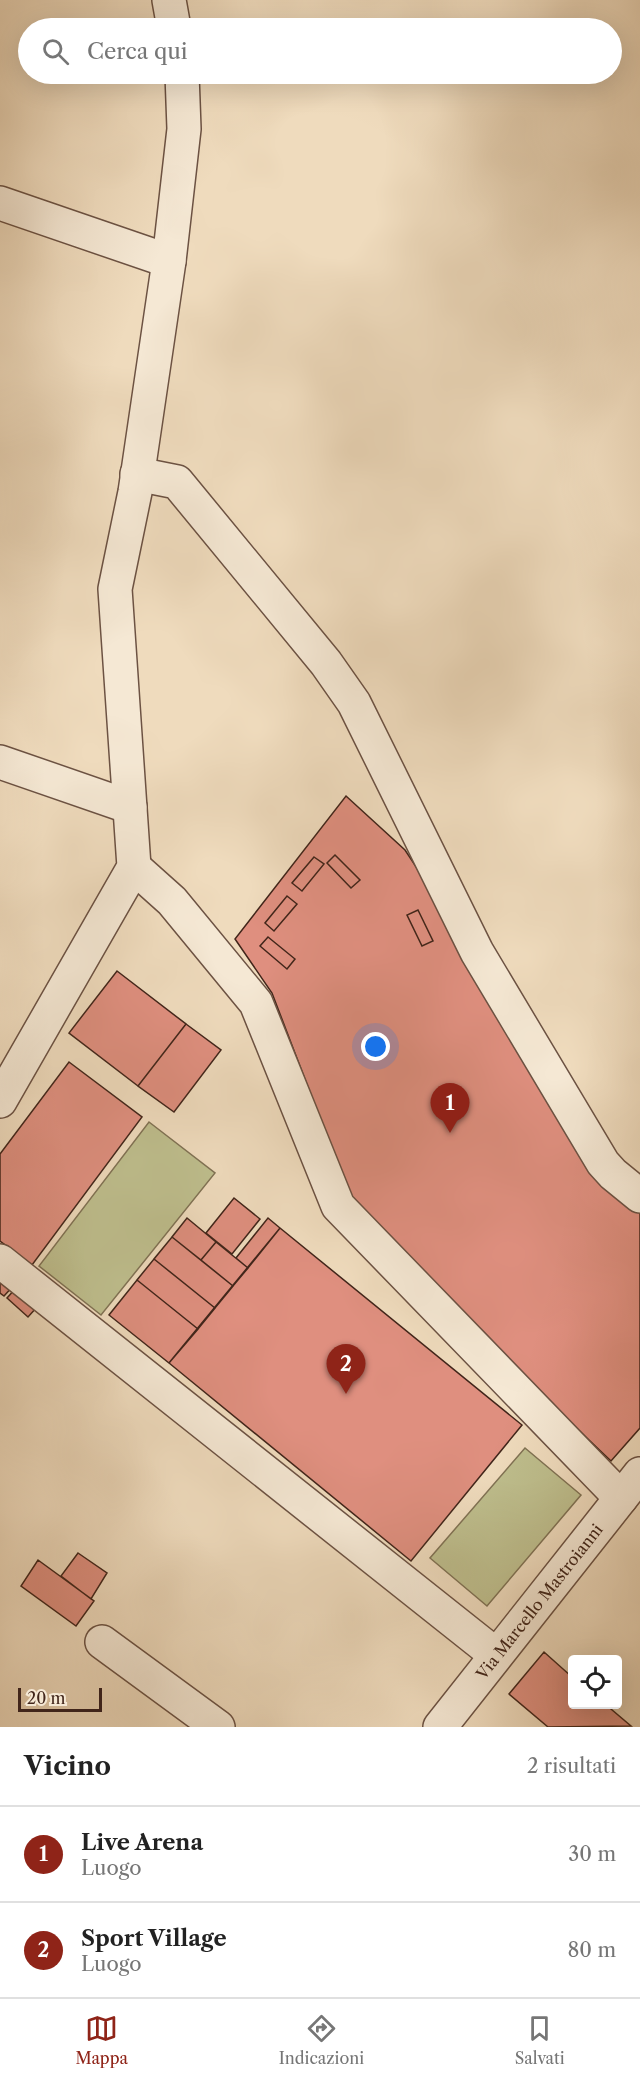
<!DOCTYPE html>
<html lang="it">
<head>
<meta charset="utf-8">
<style>
  body { margin:0; font-family:"Libre Caslon Text",serif; background:#f6f6f6; color:#222 }
  .controls { position:absolute; right:18px; bottom:18px; display:grid; overflow:hidden; border-radius:6px; box-shadow:0 6px 24px #0002 }
  .controls button { width:54px; height:54px; display:grid; place-items:center; padding:0; border:0; border-bottom:2px solid #e0e0e0; background:#fff; color:#222; font:30px sans-serif }
  .scale { position:absolute; left:18px; bottom:15px; width:84px; box-sizing:border-box; padding-left:6px; border:3px solid #41251a; border-top:0; font-size:16px; line-height:21px; white-space:nowrap; color:#41251a; -webkit-text-stroke:4px #f5e8d4; paint-order:stroke }
  .you { position:absolute; left:376px; top:1047px; width:21px; height:21px; margin:-15px; border:4px solid #fff; border-radius:50%; background:#1a73e8; box-shadow:0 0 0 9px #1a73e833 }
  .badge { display:grid; place-items:center; width:39px; height:39px; border-radius:50%; background:#8f2418; color:#fff; font-size:20px; font-weight:700 }
  .pin { position:absolute; translate:-50% -50px; filter:drop-shadow(0 2px 3px #0008) }
  .pin::after { content:''; position:absolute; top:32px; width:21px; height:18px; background:inherit; clip-path:polygon(0 0,100% 0,50% 100%) }
  .list { margin:0; padding:0; list-style:none }
  h2 { display:flex; justify-content:space-between; align-items:center; height:78px; margin:0; padding:0 24px; font-size:26px }
  h2 small { font-size:20px; font-weight:400; color:#767676 }
  .list li { display:grid; grid-template-columns:39px 1fr auto; gap:18px; align-items:center; box-sizing:border-box; height:96px; padding:0 24px; border-top:2px solid #e0e0e0 }
  .list b { display:block; font-size:22px; white-space:nowrap }
  .list p { margin:0; font-size:20px; white-space:nowrap; color:#767676 }
  .list em { font-size:20px; font-style:normal; color:#767676 }
  .icon { flex:none; width:33px; height:33px; fill:none; stroke:currentColor; stroke-width:2; stroke-linecap:round; stroke-linejoin:round }
  .map { position:relative; flex:none; width:640px; height:1727px; overflow:hidden }
  .search { position:absolute; background:#fff; box-shadow:0 6px 24px #0002; left:18px; right:18px; top:18px; height:66px; display:flex; align-items:center; gap:15px; box-sizing:border-box; padding:0 21px; border-radius:33px; color:#767676; font-size:22px }
  .sheet { height:270px; background:#fff }
  nav { display:flex; justify-content:space-around; align-items:center; box-sizing:border-box; height:84px; border-top:2px solid #e0e0e0; background:#fff; font-size:16px; color:#767676 }
  nav a { display:grid; justify-items:center; gap:3px }
  nav .on { color:#8f2418 }
  .map>svg:first-child { display:block }
  .green { fill:#bebe8d; stroke:#807254; stroke-width:1.5 }
  .building { fill:#df8f7f; stroke:#41251a; stroke-width:1.5 }
  .lines { fill:none; stroke-linecap:round; stroke-linejoin:round }
  .minor-casing { stroke:#6c5243; stroke-width:36 }
  .minor { stroke:#f5e8d4; stroke-width:33 }
  .labels { text-anchor:middle; stroke-width:4.5; stroke-linejoin:round; paint-order:stroke }
  .street-label { font-size:16px; fill:#41251a; stroke:#f5e8d4 }
</style>
</head>
<body>
<div class="map">
<svg width="640" height="1727" viewBox="0 0 640 1727">
  <rect width="100%" height="100%" fill="#efdbbd"/>
  <filter id="stains"><feTurbulence type="fractalNoise" baseFrequency=".00333" numOctaves="4"/><feColorMatrix values="0 0 0 0 .2 0 0 0 0 .09 0 0 0 0 .02 0 0 0 .5 -.17"/></filter>
  <radialGradient id="worn" r=".72"><stop offset=".6" stop-color="#630" stop-opacity="0"/><stop offset="1" stop-color="#630" stop-opacity=".3"/></radialGradient>
  <path class="green" d="M 149,1122 L 215,1173 L 101,1315 L 39,1266 Z
    M 525,1448 L 581,1495 L 487,1606 L 430,1558 Z"/>
  <path class="building" d="M 346,796 L 405,850 L 640,1205 L 640,1428 L 611,1461 L 469,1326 L 343,1189 L 314,1103 L 272,993 L 235,939 Z
    M 335,855 L 360,880 L 351,888 L 327,863 Z
    M 314,857 L 324,864 L 302,891 L 292,883 Z
    M 287,896 L 297,904 L 274,931 L 265,923 Z
    M 418,910 L 433,941 L 422,946 L 407,915 Z
    M 268,937 L 295,959 L 287,969 L 260,946 Z
    M 117,971 L 186,1024 L 138,1086 L 69,1033 Z
    M 186,1024 L 221,1050 L 174,1112 L 138,1086 Z
    M 69,1062 L 142,1117 L 32,1265 L 0,1241 L 0,1154 Z
    M 234,1198 L 260,1219 L 232,1254 L 206,1233 Z
    M 187,1218 L 216,1242 L 201,1260 L 172,1237 Z
    M 268,1218 L 280,1228 L 248,1268 L 236,1258 Z
    M 280,1228 L 522,1425 L 411,1561 L 169,1363 Z
    M 172,1237 L 233,1286 L 215,1308 L 154,1259 Z
    M 216,1242 L 248,1268 L 233,1286 L 201,1260 Z
    M 154,1259 L 215,1308 L 198,1329 L 137,1280 Z
    M 0,1273 L 14,1285 L 4,1296 L 0,1293 Z
    M 137,1280 L 198,1329 L 169,1363 L 109,1315 Z
    M 16,1288 L 37,1307 L 28,1317 L 7,1298 Z
    M 78,1553 L 107,1573 L 91,1599 L 61,1576 Z
    M 38,1560 L 94,1601 L 76,1626 L 21,1586 Z
    M 544,1652 L 572,1677 L 572,1704 L 605,1704 L 631,1726 L 548,1727 L 509,1694 Z"/>
  <g class="lines">
    <defs>
      <g id="minor">
        <path d="M 169,0 L 174,28"/>
        <path d="M 0,203 L 169,261"/>
        <path d="M 137,474 L 177,482 L 326,663 L 354,703 L 477,952 L 603,1163 L 613,1174 L 640,1196"/>
        <path d="M 0,762 L 130,807"/>
        <path d="M 134,867 L 172,901 L 256,1003 L 338,1206 L 621,1498"/>
        <path d="M 0,1101 L 134,867 L 115,589 L 135,492 L 169,261 L 184,129 L 182,74"/>
        <path d="M 0,1261 L 496,1655"/>
        <path d="M 102,1642 L 218,1727"/>
        <path id="s1" d="M 440,1727 L 640,1474"/>
      </g>
    </defs>
    <use href="#minor" class="minor-casing"/>
    <use href="#minor" class="minor"/>
  </g>
  <g class="labels">
    <g class="street-label">
      <text dy="6" stroke="none"><textPath href="#s1" startOffset="160">Via Marcello Mastroianni</textPath></text>
    </g>
  </g>
  <rect width="100%" height="100%" filter="url(#stains)"/>
  <rect width="100%" height="100%" fill="url(#worn)"/>
</svg>
<div class="controls">
<button><svg class="icon" aria-label="locate" viewBox="0 0 24 24"><circle cx="12" cy="12" r="6"/><path d="M12 2v4M12 18v4M2 12h4M18 12h4"/></svg></button>
</div>
<div class="scale">20 m</div>
<div class="you"></div>
<div class="pin badge" style="left:450px;top:1133px">1</div>
<div class="pin badge" style="left:346px;top:1394px">2</div>
<div class="search"><svg class="icon" aria-label="search" viewBox="0 0 24 24"><circle cx="10" cy="10" r="6"/><path d="M15 15l6 6"/></svg>Cerca qui</div>
</div>
<section class="sheet">
<h2>Vicino<small>2 risultati</small></h2>
<ul class="list">
<li><span class="badge">1</span><div><b>Live Arena</b><p>Luogo</p></div><em>30 m</em></li>
<li><span class="badge">2</span><div><b>Sport Village</b><p>Luogo</p></div><em>80 m</em></li>
</ul>
</section>
<nav>
<a class="on"><svg class="icon" aria-label="map" viewBox="0 0 24 24"><path d="M3 6l6-2 6 2 6-2v14l-6 2-6-2-6 2zM9 4v14M15 6v14"/></svg>Mappa</a>
<a><svg class="icon" aria-label="directions" viewBox="0 0 24 24"><path d="M12 3l9 9-9 9-9-9zM9 14v-3h6M13 9l2 2-2 2"/></svg>Indicazioni</a>
<a><svg class="icon" aria-label="saved" viewBox="0 0 24 24"><path d="M7 4h10v16l-5-4-5 4z"/></svg>Salvati</a>
</nav>
</body>
</html>
